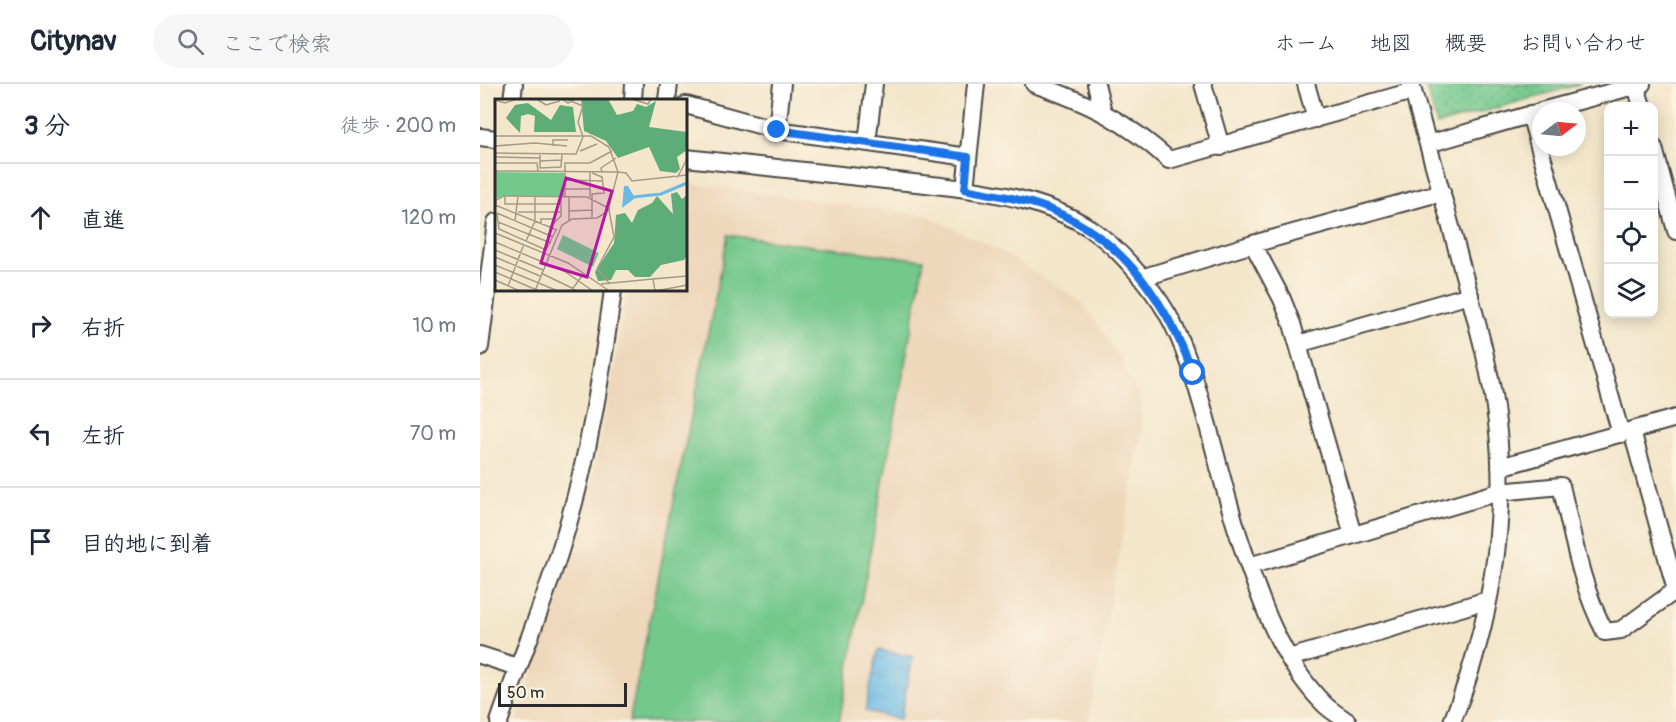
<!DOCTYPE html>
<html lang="ja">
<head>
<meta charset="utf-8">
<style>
  body { margin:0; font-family:Pangolin,"Klee One",sans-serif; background:#f6f6f7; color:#1f2937 }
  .controls { position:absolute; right:18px; top:18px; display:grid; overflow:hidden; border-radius:12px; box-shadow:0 3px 15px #0003 }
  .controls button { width:54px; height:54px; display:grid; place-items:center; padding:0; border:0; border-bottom:2px solid #e0e1e3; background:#fff; color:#1f2937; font:30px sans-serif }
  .compass { position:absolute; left:1052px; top:18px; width:54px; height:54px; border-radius:50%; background:#fff; box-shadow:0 3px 15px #0003; rotate:74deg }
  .scale { position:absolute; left:18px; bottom:15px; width:129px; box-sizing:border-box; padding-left:6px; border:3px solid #2b2b2b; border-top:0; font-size:16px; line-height:21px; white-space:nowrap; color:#2b2b2b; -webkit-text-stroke:4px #fcf5e5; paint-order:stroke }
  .stop { position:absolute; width:18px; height:18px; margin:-14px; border:4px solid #1a73e8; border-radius:50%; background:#fff }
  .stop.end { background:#1a73e8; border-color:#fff; box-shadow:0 2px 6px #0008 }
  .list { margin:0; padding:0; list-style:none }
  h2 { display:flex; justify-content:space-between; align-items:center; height:78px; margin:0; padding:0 24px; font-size:26px }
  h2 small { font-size:20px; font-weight:400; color:#747a83 }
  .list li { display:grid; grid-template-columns:39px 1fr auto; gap:18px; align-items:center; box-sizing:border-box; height:108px; padding:0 24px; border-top:2px solid #e0e1e3 }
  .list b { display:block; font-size:22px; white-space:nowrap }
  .list em { font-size:20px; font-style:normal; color:#747a83 }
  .icon { flex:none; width:33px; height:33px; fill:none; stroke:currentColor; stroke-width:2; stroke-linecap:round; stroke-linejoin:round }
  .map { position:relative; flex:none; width:1196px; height:638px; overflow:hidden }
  header { display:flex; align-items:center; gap:36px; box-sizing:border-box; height:84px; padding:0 30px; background:#fff; border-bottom:2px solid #e0e1e3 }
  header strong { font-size:28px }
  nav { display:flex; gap:33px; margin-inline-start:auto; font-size:21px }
  .search { width:420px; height:54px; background:#f6f6f7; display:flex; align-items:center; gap:15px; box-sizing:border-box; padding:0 21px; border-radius:33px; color:#747a83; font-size:22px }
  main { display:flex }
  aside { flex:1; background:#fff }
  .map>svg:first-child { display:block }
  .built { fill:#eed7bb }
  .park { fill:url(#park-dots); stroke:#4f7a5c; stroke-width:1.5 }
  .pitch { fill:#73c88c; stroke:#4f7a5c; stroke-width:1.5 }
  .water { fill:url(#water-ripples); stroke:#4b7288; stroke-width:1.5 }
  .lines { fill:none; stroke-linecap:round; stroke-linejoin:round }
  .minor-casing { stroke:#494743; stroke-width:20 }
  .minor { stroke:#fff; stroke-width:16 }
  .route { stroke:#1a73e8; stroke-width:8 }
  .inset-river { fill:none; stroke:#6bbae6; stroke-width:3 }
  .inset-road { fill:none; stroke:#a39b8a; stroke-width:1.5 }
  .view { fill:#b5179e; fill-opacity:0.15; stroke:#b5179e; stroke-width:3 }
  .inset-edge { fill:none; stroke:#2b2b2b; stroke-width:3 }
</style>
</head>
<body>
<header>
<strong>Citynav</strong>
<div class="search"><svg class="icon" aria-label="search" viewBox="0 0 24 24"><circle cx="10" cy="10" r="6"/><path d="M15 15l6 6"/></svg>ここで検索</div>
<nav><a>ホーム</a><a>地図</a><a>概要</a><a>お問い合わせ</a></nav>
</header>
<main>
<aside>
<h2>3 分<small>徒歩 · 200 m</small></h2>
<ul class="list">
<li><svg class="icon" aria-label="ahead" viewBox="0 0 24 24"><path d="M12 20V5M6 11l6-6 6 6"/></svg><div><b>直進</b></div><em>120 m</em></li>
<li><svg class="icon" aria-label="right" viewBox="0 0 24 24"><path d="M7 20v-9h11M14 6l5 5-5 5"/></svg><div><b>右折</b></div><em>10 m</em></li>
<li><svg class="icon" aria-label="left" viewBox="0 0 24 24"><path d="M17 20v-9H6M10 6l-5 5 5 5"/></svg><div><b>左折</b></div><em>70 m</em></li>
<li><svg class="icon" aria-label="arrive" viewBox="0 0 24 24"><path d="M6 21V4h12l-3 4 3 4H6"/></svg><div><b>目的地に到着</b></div></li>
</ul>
</aside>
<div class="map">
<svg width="1196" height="638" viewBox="0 0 1196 638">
  <defs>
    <pattern id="park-dots" width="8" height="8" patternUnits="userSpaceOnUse" patternTransform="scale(1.5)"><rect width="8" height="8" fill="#73c88c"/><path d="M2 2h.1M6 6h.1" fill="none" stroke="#5fa373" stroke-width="1.8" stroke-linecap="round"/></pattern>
    <pattern id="water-ripples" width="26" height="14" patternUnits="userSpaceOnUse" patternTransform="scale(1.5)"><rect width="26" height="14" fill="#6bbae6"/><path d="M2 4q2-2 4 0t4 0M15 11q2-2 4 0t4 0" fill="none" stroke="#5897bb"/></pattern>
  </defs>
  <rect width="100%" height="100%" fill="#fcf5e5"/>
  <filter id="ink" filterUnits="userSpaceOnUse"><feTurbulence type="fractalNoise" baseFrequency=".0167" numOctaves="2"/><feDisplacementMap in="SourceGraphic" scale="12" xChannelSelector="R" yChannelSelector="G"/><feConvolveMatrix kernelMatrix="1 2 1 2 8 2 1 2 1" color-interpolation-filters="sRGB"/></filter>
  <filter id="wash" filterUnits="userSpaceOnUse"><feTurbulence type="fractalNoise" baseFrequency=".008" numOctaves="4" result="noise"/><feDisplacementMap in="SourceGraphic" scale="24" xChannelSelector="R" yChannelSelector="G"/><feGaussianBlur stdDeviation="1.35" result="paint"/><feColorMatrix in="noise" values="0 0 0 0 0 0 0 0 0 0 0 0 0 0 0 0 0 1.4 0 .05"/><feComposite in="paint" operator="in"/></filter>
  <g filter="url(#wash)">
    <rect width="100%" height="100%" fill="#f3e6ca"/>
    <path class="built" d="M 206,99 L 448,132 L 527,171 L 602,218 L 641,276 L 661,318 L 662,345 L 608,638 L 37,638 L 108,417 L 131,304 L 147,206 L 206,206 Z"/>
    <path class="park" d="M 945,0 L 1101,0 L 957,41 Z"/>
    <path class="pitch" d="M 248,151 L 444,176 L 359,638 L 149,638 Z"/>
    <path class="water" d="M 398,566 L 433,573 L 420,635 L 385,627 Z"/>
  </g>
  <g filter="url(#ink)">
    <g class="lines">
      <defs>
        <path id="minor" d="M 554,0 C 609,19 646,37 689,76 L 933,7
          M 616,0 L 623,28
          M 723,0 L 741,63
          M 826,0 L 836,35
          M 931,0 C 948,61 966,123 982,184 C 996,235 1011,286 1017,339 C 1029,439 1009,545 972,638
          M 1156,2 L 1162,22
          M 32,16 L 34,0
          M 153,16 L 154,0
          M 187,16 L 189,0
          M 206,21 L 297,46 L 488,73
          M 1061,27 L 1162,0
          M 1050,30 L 1141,350
          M 297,46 L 302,0
          M 0,53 L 16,55
          M 387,59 L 394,0
          M 948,60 L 1059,28
          M 1174,64 L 1196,147
          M 206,74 C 269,81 333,88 397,95 C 466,103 552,106 611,145 C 638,163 671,202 687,229 C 705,261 715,296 725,331 C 737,374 747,417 761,459 C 780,516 801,577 844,620 C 851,627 860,632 868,638
          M 485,105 L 496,0
          M 773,160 L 802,215 L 812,240 L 873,451
          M 661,194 L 773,160 L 962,108
          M 818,260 L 990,211
          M 0,263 L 16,138
          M 1020,383 L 1196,334
          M 769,482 L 1019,408 L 1081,402 C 1093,451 1101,503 1125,548 L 1141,546 L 1196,506 L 1152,347
          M 0,571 L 37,583
          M 809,574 L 1008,516
          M 19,638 C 38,582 61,526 79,470 C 107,384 121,295 133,206"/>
      </defs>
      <use href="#minor" class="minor-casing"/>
      <use href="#minor" class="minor"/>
    </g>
  </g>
  <g class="lines" filter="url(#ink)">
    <path class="route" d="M 297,46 L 488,73 L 485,105 C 515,111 546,115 574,127 C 645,157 687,219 713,289"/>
  </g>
  <g transform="translate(15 15)">
    <rect width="192" height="192" fill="#f3e6ca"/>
    <path d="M 86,0 L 113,0 L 122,16 L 138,12 L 142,5 L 151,8 L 161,2 L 154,28 L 192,33 L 192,51 L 182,58 L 185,70 L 181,74 L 165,72 L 154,48 L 123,59 L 111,42 L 89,32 ZM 33,4 L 56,21 L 65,6 L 78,8 L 81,33 L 39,33 L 40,17 L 33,15 L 26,17 L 25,34 L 11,19 L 20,6 ZM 182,93 L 187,100 L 192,96 L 192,156 L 189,161 L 166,166 L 155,178 L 140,178 L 133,171 L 121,171 L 116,181 L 103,182 L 100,173 L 119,144 L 121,116 L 130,114 L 137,124 L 143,111 L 157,104 L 162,97 L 178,115 L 176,95 Z" fill="#5eac78"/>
    <path d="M 0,73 L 69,74 L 69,97 L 9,97 L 0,100 Z" fill="#73c88c"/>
    <path d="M31 84a10 10 0 1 1 20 0a10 10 0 1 1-20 0ZM50 85a9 9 0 1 1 18 0a9 9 0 1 1-18 0ZM 68,136 L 104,154 L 98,168 L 62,150 Z" fill="#73c88c"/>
    <path d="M 129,87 L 133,87 L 140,99 L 127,109 Z" fill="#6bbae6"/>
    <path class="inset-river" d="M 138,98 L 166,95 L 192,84"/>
    <path class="inset-road" d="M 42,0 L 67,0 L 73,4 L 80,0M 137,0 L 153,5 L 156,0M 0,1 L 10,4 L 22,0M 43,1 L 51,6 L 65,2M 0,37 L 96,37 L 114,48 L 123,73 L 131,74 L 137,82 L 192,76M 0,47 L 40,44 L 72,47M 58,47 L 58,41 L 73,41M 85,52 L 102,45M 0,54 L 81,55 L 88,38 L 83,23 L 88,7 L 71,0M 45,55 L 45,69 L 66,68 L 67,55M 0,58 L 45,59M 45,62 L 67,61M 0,64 L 42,64 L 43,73M 0,72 L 123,73 L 113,112 L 102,119 L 77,120 L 67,126 L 40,192M 107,73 L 106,69 L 121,59M 182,79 L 192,60M 70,81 L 107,82M 70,90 L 95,90M 10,97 L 10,105 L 66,105M 70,98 L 70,64 L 95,64 L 117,52M 74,98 L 74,121M 95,98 L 95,73M 0,106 L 62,131M 114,111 L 119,138 L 102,170 L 115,185M 74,112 L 97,111M 0,113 L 1,101 L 9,97 L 92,98 L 115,110M 23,113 L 66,113M 2,114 L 4,130 L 51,151 L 61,131M 2,114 L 58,138M 97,119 L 97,95 L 109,94 L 107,78 L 97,74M 20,122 L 23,97M 3,123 L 56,144M 46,125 L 46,120 L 61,120M 55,128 L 66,117 L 66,98M 0,134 L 73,164 L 113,191M 31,142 L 40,122 L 40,98M 0,143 L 69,172 L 98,192M 0,151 L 48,171M 0,158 L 45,177M 0,166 L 63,192M 0,173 L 44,192M 46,174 L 83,192M 0,181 L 25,192M 106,185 L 158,180M 13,187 L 29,145M 76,192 L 89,174M 160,192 L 158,180 L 192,177M 161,192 L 192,186"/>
    <path class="view" d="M 71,79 L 117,92 L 92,178 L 46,164 Z"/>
    <rect width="192" height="192" class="inset-edge"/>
  </g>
</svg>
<div class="controls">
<button>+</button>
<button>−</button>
<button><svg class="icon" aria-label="locate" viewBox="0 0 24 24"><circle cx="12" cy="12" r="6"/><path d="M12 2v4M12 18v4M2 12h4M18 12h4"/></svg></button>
<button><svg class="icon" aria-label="layers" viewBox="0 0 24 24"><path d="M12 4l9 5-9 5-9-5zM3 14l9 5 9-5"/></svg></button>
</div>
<svg class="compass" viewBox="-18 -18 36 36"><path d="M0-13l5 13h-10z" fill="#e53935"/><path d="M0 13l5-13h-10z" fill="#747a83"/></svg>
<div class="scale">50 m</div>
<div class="stop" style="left:713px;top:289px"></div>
<div class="stop end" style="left:297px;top:46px"></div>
</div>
</main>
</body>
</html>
